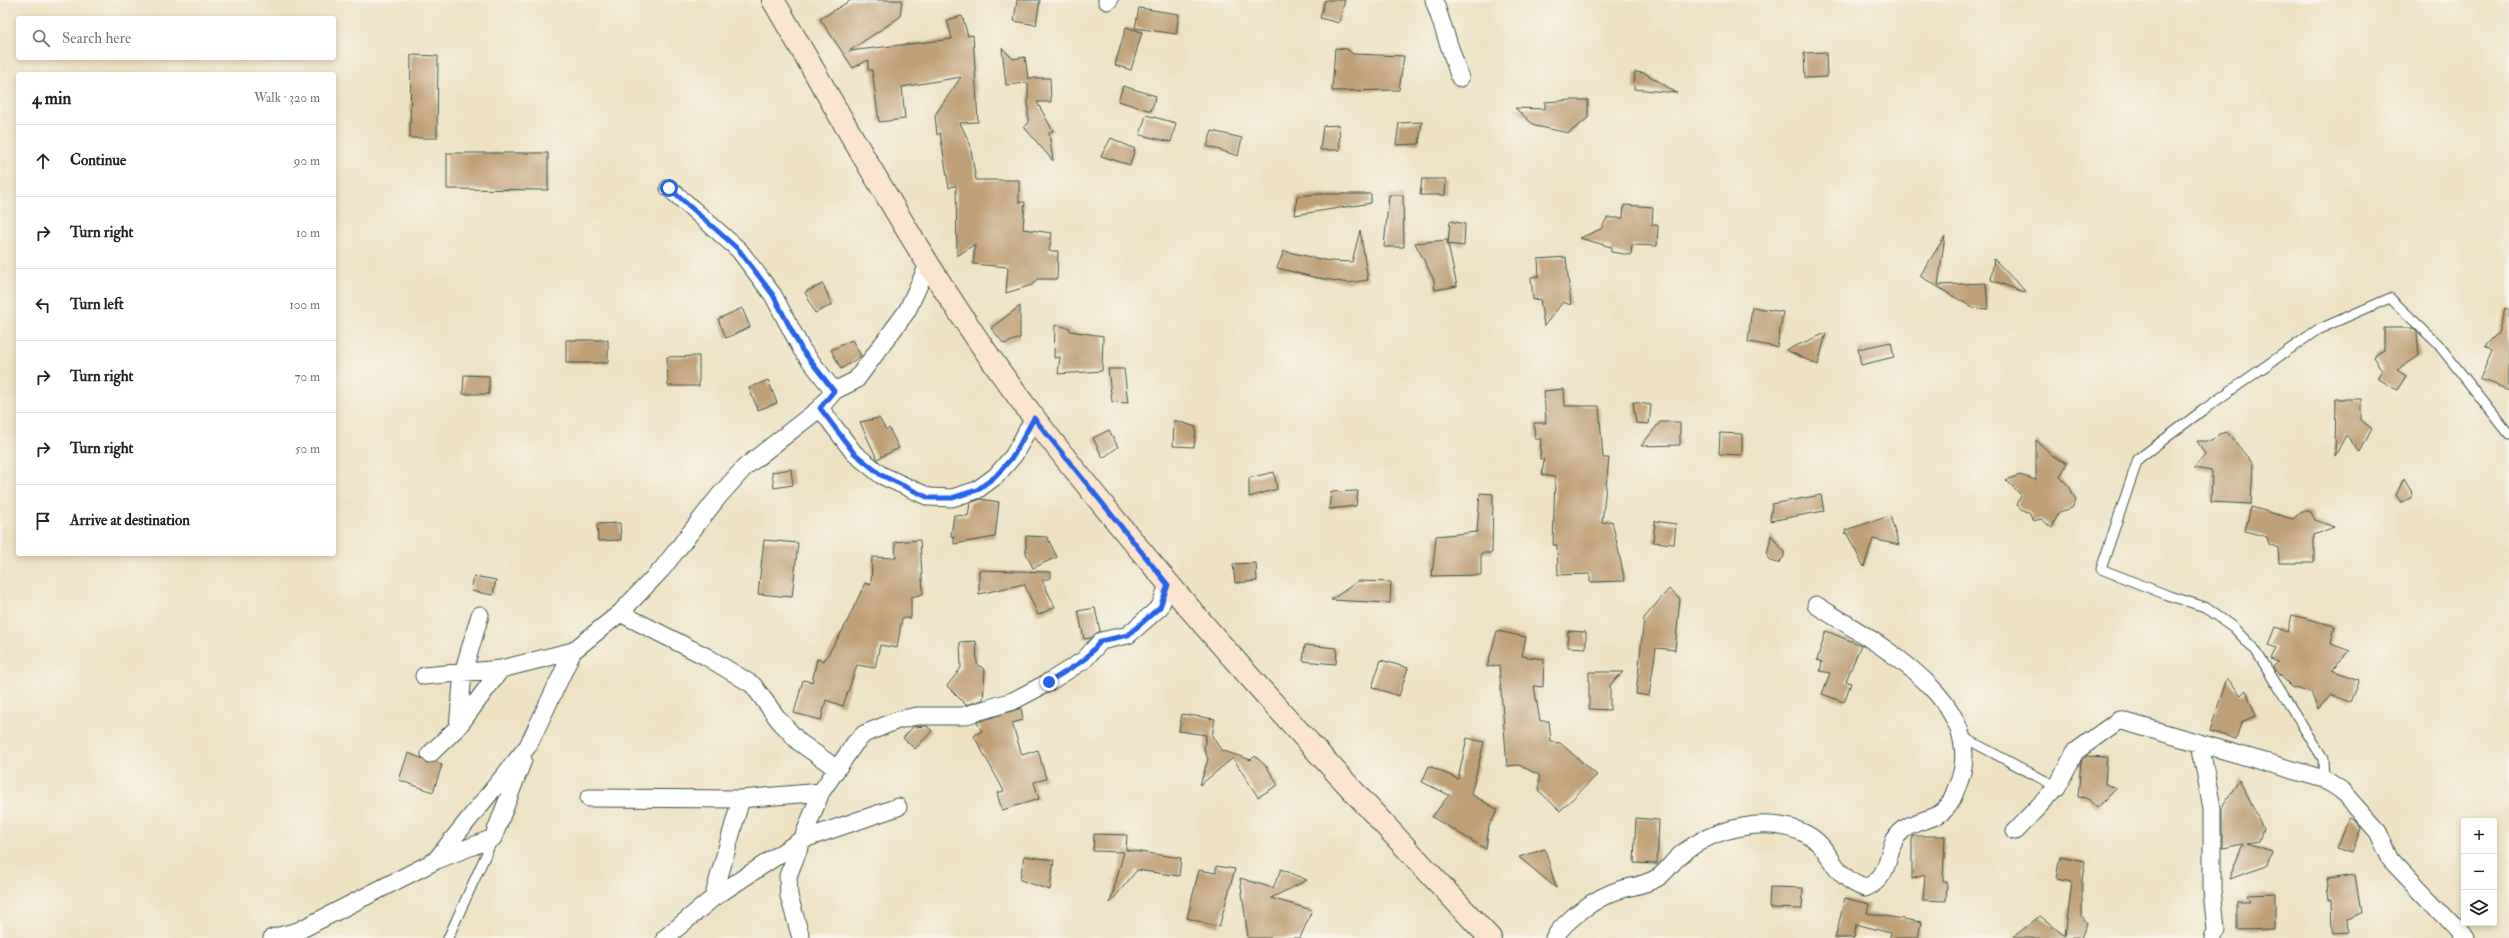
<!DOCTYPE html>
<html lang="en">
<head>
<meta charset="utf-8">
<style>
  body { margin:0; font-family:"IM FELL Double Pica",serif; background:#f2f2f2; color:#222 }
  .controls { position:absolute; right:12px; bottom:12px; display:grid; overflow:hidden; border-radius:4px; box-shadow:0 2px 6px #0003 }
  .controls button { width:36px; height:36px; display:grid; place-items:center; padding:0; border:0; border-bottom:1px solid #e0e0e0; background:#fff; color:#222; font:20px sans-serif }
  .stop { position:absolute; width:12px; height:12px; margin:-9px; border:3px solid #2563eb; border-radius:50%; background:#fff }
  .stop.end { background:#2563eb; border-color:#fff; box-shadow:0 1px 4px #0008 }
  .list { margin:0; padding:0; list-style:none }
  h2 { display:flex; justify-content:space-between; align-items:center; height:52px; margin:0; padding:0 16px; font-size:17px }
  h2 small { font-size:13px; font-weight:400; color:#767676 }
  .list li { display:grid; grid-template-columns:26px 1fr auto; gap:12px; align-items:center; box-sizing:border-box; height:72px; padding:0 16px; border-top:1px solid #e0e0e0 }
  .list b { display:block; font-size:15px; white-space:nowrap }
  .list em { font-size:13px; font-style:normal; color:#767676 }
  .icon { flex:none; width:22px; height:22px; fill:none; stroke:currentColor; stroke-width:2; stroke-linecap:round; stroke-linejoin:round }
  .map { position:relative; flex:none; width:2509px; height:938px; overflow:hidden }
  .search { position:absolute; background:#fff; box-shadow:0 2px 6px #0003; left:16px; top:16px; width:320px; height:44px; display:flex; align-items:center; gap:10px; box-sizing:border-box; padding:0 14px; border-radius:4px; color:#767676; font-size:15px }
  .panel { position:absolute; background:#fff; box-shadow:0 2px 6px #0003; left:16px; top:72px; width:320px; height:484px; border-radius:4px }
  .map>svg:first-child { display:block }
  .building { fill:#bf9f75 }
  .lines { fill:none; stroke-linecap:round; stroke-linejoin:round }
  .lane-casing { stroke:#3e5649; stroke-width:11 }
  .street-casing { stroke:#3e5649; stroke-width:19 }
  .secondary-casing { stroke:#3e5649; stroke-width:24 }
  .lane { stroke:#fff; stroke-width:9 }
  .street { stroke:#fff; stroke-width:17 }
  .secondary { stroke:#fbe5cf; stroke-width:22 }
  .route { stroke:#2563eb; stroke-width:5 }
</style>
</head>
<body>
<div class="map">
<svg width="2509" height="938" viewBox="0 0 2509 938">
  <rect width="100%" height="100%" fill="#f7f3e8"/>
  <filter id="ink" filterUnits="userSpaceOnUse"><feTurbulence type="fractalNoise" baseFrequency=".025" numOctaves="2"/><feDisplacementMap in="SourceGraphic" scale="8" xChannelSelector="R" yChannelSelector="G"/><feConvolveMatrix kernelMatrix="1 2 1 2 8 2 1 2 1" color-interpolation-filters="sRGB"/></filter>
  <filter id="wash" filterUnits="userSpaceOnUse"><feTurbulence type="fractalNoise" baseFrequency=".012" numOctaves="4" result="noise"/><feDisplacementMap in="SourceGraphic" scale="16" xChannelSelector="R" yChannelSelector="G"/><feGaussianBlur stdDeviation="0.9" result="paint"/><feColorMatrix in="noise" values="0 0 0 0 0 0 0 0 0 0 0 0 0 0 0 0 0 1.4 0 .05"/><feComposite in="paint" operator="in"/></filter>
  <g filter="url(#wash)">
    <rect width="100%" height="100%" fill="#eee2c3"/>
    <g id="blocks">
      <path class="building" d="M 851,0 L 902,0 L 900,17 L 849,51 L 952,39 L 947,20 L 962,16 L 968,36 L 973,35 L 978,122 L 960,123 L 970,144 L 976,180 L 1019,180 L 1019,202 L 1025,202 L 1023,229 L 1052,233 L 1049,251 L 1058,251 L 1057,279 L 1037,279 L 1032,285 L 1006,293 L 1008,267 L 973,264 L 975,244 L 957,256 L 956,185 L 949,188 L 940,133 L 937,135 L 935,115 L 961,77 L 902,87 L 905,119 L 879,122 L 872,70 L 868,70 L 868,60 L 853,68 L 820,19 Z
        M 1017,0 L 1040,0 L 1036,25 L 1014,21 Z
        M 1325,0 L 1345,0 L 1339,23 L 1320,18 Z
        M 1139,8 L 1179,14 L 1176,34 L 1135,28 Z
        M 1126,27 L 1142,32 L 1131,70 L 1115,65 Z
        M 1002,48 L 1013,59 L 1025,57 L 1028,78 L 1050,78 L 1051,102 L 1037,102 L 1053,131 L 1049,133 L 1053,161 L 1024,127 L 1028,124 L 1028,83 L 1006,85 Z
        M 1335,48 L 1347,49 L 1353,54 L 1404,56 L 1399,90 L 1332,91 Z
        M 1826,52 L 1827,77 L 1805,78 L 1804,53 Z
        M 411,55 L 438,56 L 437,138 L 410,138 Z
        M 1635,72 L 1645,73 L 1677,93 L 1634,89 Z
        M 1123,86 L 1156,96 L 1151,111 L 1118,101 Z
        M 1571,100 L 1588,100 L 1588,118 L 1569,133 L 1535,126 L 1515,108 L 1545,109 L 1545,102 Z
        M 1146,115 L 1176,123 L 1171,142 L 1140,135 Z
        M 1422,122 L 1419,144 L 1396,145 L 1399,123 Z
        M 1339,125 L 1340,150 L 1320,150 L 1323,126 Z
        M 1212,131 L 1242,138 L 1238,156 L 1207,146 Z
        M 1111,138 L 1135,149 L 1130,165 L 1101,156 Z
        M 447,153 L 548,153 L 548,190 L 447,189 Z
        M 1422,179 L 1446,179 L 1445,195 L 1420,195 Z
        M 1321,194 L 1371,194 L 1371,203 L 1295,215 L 1297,196 Z
        M 1389,195 L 1403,195 L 1404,247 L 1384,247 Z
        M 1624,205 L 1653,207 L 1652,225 L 1658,225 L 1657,246 L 1632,245 L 1631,255 L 1611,252 L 1611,247 L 1580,238 L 1601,229 L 1607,218 L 1623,218 Z
        M 1450,221 L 1465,224 L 1464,246 L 1448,244 Z
        M 1360,230 L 1368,280 L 1348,283 L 1313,277 L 1277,268 L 1284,251 L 1329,261 L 1352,262 Z
        M 1945,236 L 1938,285 L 1986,283 L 1988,309 L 1973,308 L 1920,276 Z
        M 1447,240 L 1457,286 L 1435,290 L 1434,280 L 1415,243 Z
        M 1566,257 L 1571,305 L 1563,302 L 1544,326 L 1540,299 L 1533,300 L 1531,277 L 1539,276 L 1538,259 Z
        M 1994,259 L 2027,293 L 1991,280 Z
        M 823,284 L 832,305 L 815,313 L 805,292 Z
        M 1020,306 L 1020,338 L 1004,344 L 991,328 Z
        M 1752,307 L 1783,312 L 1777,347 L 1748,342 Z
        M 742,308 L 750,327 L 726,338 L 718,319 Z
        M 2505,309 L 2509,310 L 2509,390 L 2480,379 L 2492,351 L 2485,346 L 2498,333 Z
        M 1055,325 L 1070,328 L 1070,331 L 1103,336 L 1102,371 L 1058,374 L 1060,357 L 1054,358 Z
        M 2384,328 L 2413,328 L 2417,332 L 2419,356 L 2397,370 L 2406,376 L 2397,390 L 2377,378 L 2382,370 L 2373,357 L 2384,350 Z
        M 1826,333 L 1818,365 L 1786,350 Z
        M 566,340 L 608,340 L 608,363 L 566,363 Z
        M 852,340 L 861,356 L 841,369 L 831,350 Z
        M 1891,342 L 1894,357 L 1861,365 L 1858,349 Z
        M 699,356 L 699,386 L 668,386 L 667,357 Z
        M 1108,369 L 1124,369 L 1128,403 L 1112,402 Z
        M 464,375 L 489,376 L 489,394 L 463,394 Z
        M 768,380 L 777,403 L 758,410 L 749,388 Z
        M 1564,389 L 1565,406 L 1599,406 L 1603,458 L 1609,458 L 1602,523 L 1612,521 L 1625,581 L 1590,582 L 1590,574 L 1558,575 L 1557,545 L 1553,545 L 1555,477 L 1542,475 L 1544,459 L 1540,459 L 1541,439 L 1535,439 L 1534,423 L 1546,423 L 1544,391 Z
        M 2336,399 L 2361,399 L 2361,420 L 2372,429 L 2360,452 L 2346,435 L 2335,456 Z
        M 1633,402 L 1651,405 L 1649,424 L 1636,423 Z
        M 879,418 L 886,430 L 889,428 L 899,448 L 877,459 L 860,422 Z
        M 1174,420 L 1196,427 L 1194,447 L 1173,446 Z
        M 1660,422 L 1680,422 L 1680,445 L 1641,446 Z
        M 1109,430 L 1118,447 L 1103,458 L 1093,438 Z
        M 2227,432 L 2253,464 L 2251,504 L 2211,502 L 2212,471 L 2194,468 L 2205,454 L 2197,441 L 2213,441 L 2219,434 Z
        M 1720,433 L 1742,434 L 1742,455 L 1719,454 Z
        M 2036,440 L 2053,456 L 2067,463 L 2060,477 L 2069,486 L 2076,500 L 2072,508 L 2059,512 L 2052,528 L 2041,519 L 2033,521 L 2030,513 L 2021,509 L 2017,505 L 2021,495 L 2006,480 L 2020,475 L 2036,480 Z
        M 791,469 L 793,485 L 774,488 L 772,472 Z
        M 1274,472 L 1277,489 L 1249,497 L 1249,478 Z
        M 2404,478 L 2411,490 L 2412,498 L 2401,502 L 2396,495 Z
        M 1358,491 L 1356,506 L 1329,509 L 1331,492 Z
        M 1480,493 L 1493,494 L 1492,553 L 1481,553 L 1481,575 L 1432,576 L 1436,536 L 1477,532 Z
        M 1821,495 L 1824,511 L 1770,521 L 1772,504 Z
        M 981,499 L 999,502 L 995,537 L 954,544 L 954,537 L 951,536 L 954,515 L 968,516 L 970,503 Z
        M 2251,507 L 2293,519 L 2302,511 L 2307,511 L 2311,512 L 2315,520 L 2334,527 L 2314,535 L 2314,563 L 2279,563 L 2278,548 L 2269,544 L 2267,537 L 2245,531 Z
        M 1890,516 L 1899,545 L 1873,539 L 1864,567 L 1847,534 L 1844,533 L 1846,532 L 1845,530 Z
        M 1655,521 L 1676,524 L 1674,544 L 1653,542 Z
        M 620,523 L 621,540 L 598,541 L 597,524 Z
        M 1771,535 L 1784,552 L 1784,557 L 1778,563 L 1770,561 L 1767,556 Z
        M 1026,536 L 1047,537 L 1057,557 L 1033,568 L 1026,553 Z
        M 764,540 L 798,543 L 792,597 L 758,594 Z
        M 920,540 L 923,594 L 911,597 L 911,618 L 902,618 L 897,648 L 880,645 L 875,668 L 857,665 L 843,706 L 826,700 L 821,720 L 794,713 L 803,680 L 812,682 L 817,659 L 824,661 L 844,628 L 865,583 L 871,585 L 872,557 L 896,558 L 895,542 Z
        M 1256,563 L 1257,581 L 1235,583 L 1233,564 Z
        M 979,570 L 1051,572 L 1051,578 L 1042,580 L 1055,607 L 1038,615 L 1024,584 L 979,594 Z
        M 474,576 L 496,580 L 493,595 L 471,591 Z
        M 1358,581 L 1391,582 L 1390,603 L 1331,600 Z
        M 1669,589 L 1680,599 L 1675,650 L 1656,648 L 1649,696 L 1636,694 L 1644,618 Z
        M 1095,608 L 1100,631 L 1091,638 L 1084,639 L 1078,611 Z
        M 2292,615 L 2335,626 L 2331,644 L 2350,651 L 2331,670 L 2359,680 L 2350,702 L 2331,695 L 2318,709 L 2311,693 L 2292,687 L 2275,670 L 2273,667 L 2278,662 L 2271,659 L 2276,648 L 2269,645 L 2276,627 L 2288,632 Z
        M 1497,631 L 1526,637 L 1522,656 L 1544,659 L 1543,687 L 1534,686 L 1540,721 L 1549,721 L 1551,742 L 1560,743 L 1597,775 L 1560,811 L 1539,791 L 1539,775 L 1519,765 L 1507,766 L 1499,665 L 1487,667 Z
        M 1568,631 L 1586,632 L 1586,648 L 1568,647 Z
        M 1826,631 L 1861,645 L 1846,681 L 1851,683 L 1844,702 L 1822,694 L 1830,673 L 1820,671 L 1822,662 L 1817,660 Z
        M 976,641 L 977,664 L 985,670 L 983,700 L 966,705 L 947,686 L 961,668 L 960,642 Z
        M 1305,645 L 1337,648 L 1336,664 L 1303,661 Z
        M 1381,660 L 1408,668 L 1399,696 L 1372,687 Z
        M 1589,672 L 1623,672 L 1610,685 L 1610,710 L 1589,709 Z
        M 2227,678 L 2241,695 L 2246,690 L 2256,716 L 2241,722 L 2236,739 L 2210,731 Z
        M 1021,708 L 1023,720 L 1012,723 L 1022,755 L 1038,750 L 1046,779 L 1034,782 L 1039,799 L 1002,810 L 997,793 L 1004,791 L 974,736 L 982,731 L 977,722 Z
        M 1182,714 L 1215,719 L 1212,736 L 1221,750 L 1251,760 L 1255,756 L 1267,767 L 1278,785 L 1258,797 L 1233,758 L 1200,785 L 1208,759 L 1204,749 L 1206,735 L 1179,731 Z
        M 927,726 L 932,731 L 915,749 L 903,738 L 913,727 Z
        M 1467,738 L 1484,742 L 1471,794 L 1498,810 L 1489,825 L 1486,849 L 1432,817 L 1449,795 L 1422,782 L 1429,766 L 1458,779 Z
        M 408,753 L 421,758 L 427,763 L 435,762 L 442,765 L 433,792 L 399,780 Z
        M 2087,756 L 2107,757 L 2105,784 L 2117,788 L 2097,808 L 2087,798 L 2078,797 L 2081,761 Z
        M 2239,779 L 2263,828 L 2259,841 L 2247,843 L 2272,851 L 2267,866 L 2229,879 L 2243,844 L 2222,848 L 2222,809 Z
        M 1636,818 L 1659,820 L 1657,864 L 1634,863 Z
        M 2349,818 L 2354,820 L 2361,828 L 2352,853 L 2337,848 Z
        M 1094,834 L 1127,835 L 1126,850 L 1181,858 L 1179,876 L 1137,870 L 1110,903 L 1124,852 L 1093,851 Z
        M 1912,836 L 1945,836 L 1943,881 L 1947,881 L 1946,901 L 1923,900 L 1925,875 L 1912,879 Z
        M 1545,849 L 1556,888 L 1519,857 Z
        M 1024,856 L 1054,860 L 1050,890 L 1020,880 Z
        M 2060,856 L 2085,861 L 2082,880 L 2082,916 L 2087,923 L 2081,938 L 2012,938 L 2040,916 L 2065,936 L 2072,882 L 2056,879 Z
        M 1216,866 L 1235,869 L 1219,927 L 1187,918 L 1199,870 L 1216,873 Z
        M 1281,869 L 1307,880 L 1271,898 L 1312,910 L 1300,938 L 1248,938 L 1240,878 L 1273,888 Z
        M 2355,875 L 2361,913 L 2348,919 L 2349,932 L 2333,933 L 2332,899 L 2329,899 L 2326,879 Z
        M 1770,887 L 1803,888 L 1802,909 L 1769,908 Z
        M 2275,894 L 2275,929 L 2237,930 L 2237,901 L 2249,901 L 2246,895 Z
        M 1845,898 L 1869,904 L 1867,913 L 1921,922 L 1918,938 L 1890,938 L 1890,933 L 1856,924 L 1854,938 L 1835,938 Z"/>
    </g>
  </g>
  <g filter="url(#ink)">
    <use href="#blocks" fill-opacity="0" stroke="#3e5649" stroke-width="1"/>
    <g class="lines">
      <defs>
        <path id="lane" d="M 1963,737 L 2057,787
          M 2324,779 L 2323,759 L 2256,651 L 2233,627 L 2205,607 L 2167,595 L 2101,569 L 2138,459 L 2203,410 L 2317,330 L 2390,298 L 2438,344 L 2509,434
          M 448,938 L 493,839"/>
        <path id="street" d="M 1434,0 L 1460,78
          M 1107,1 L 1109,0
          M 669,188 L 739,250 L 773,295 L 802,350 L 834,391
          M 820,408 L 854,453 L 881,475 L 929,497 L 952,498 L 977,490 L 996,476 L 1014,455 L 1034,418
          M 620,613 L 707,657 L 753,685 L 778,719 L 799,742 L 837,769
          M 424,676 L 501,669 L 573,651
          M 458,727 L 501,669
          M 2200,743 L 2212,808 L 2212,890 L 2216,930 L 2213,938
          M 430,754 L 458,727 L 463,673 L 480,615
          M 589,798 L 741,799 L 821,792
          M 2015,831 L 2057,787 L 2075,752 L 2119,720 L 2324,779 L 2341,790 L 2378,832 L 2391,860 L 2465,938
          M 437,860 L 493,838 L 523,760
          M 713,898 L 741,799
          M 272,938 L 298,931 L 435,861 L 528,746 L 573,651 L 620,613 L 662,569 L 719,496 L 745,467 L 820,408 L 834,391 L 856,380 L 907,311 L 928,265
          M 665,938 L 713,898 L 801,840 L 898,807
          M 801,938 L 789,896 L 788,876 L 821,792 L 855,743 L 864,734 L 898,720 L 917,716 L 963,716 L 1013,701 L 1049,682 L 1084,660 L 1101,641 L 1128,635 L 1160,607 L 1168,585
          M 1554,938 C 1567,918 1597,897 1619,890 C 1633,886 1645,885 1657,878 C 1667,872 1673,860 1683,853 C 1714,828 1768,815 1806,834 C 1833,848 1830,876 1865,888 C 1896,875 1882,847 1903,830 C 1917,818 1936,822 1948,806 C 1952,801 1954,793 1957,787 C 1994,703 1874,642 1816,605"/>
        <path id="secondary" d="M 773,0 C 856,142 934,288 1035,419 C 1176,603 1332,769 1490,938"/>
      </defs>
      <use href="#lane" class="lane-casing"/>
      <use href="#street" class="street-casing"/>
      <use href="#secondary" class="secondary-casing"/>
      <use href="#lane" class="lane"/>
      <use href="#street" class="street"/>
      <use href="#secondary" class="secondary"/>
    </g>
  </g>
  <g class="lines" filter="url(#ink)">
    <path class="route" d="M 669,188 L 739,250 L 773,295 L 802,350 L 834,391 L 820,408 L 854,453 L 881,475 L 929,498 L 952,498 L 977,490 L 996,476 L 1014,455 L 1034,418 L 1168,585 L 1160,607 L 1128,635 L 1101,641 L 1084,660 L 1049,682"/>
  </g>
</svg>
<div class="controls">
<button>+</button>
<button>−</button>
<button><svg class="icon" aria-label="layers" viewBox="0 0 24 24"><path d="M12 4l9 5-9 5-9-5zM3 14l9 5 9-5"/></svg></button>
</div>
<div class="stop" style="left:669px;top:188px"></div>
<div class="stop end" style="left:1049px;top:682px"></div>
<div class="search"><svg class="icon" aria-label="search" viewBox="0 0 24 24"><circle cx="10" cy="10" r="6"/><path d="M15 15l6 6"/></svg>Search here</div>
<section class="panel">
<h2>4 min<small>Walk · 320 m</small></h2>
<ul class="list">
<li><svg class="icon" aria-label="ahead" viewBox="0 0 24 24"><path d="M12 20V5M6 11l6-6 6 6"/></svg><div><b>Continue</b></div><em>90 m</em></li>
<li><svg class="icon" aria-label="right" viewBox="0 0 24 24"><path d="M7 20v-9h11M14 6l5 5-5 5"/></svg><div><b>Turn right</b></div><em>10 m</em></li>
<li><svg class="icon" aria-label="left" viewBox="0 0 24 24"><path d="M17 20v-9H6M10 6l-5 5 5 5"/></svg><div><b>Turn left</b></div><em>100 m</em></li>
<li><svg class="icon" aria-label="right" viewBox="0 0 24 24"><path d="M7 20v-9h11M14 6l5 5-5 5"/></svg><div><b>Turn right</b></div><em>70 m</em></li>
<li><svg class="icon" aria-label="right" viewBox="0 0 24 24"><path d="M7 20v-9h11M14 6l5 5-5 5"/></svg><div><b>Turn right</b></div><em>50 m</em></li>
<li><svg class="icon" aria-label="arrive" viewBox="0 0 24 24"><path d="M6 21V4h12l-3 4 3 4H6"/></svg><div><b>Arrive at destination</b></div></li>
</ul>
</section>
</div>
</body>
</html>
